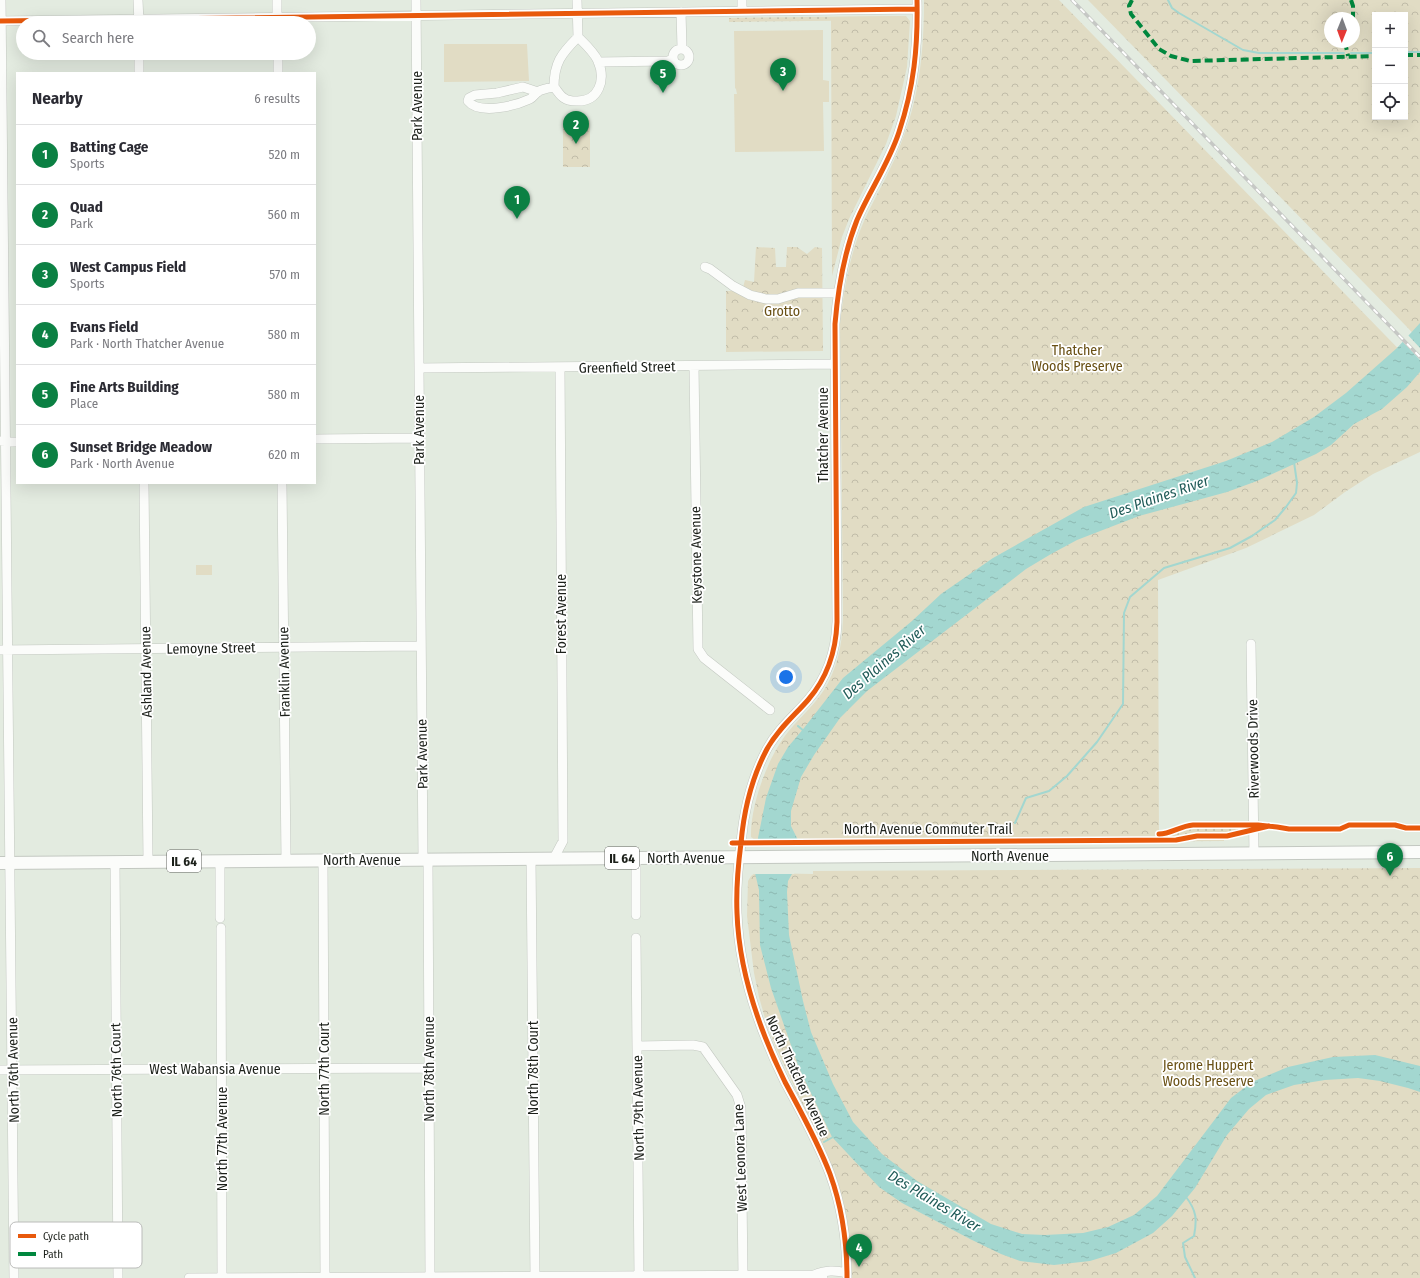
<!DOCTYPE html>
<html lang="en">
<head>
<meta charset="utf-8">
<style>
  body { margin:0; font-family:"Fira Sans Condensed",sans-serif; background:#f7f7f7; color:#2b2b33 }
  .controls { position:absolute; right:12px; top:12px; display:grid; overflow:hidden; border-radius:0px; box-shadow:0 4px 16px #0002 }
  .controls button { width:36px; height:36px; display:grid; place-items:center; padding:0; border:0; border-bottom:1px solid #e1e1e2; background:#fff; color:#2b2b33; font:20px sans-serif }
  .compass { position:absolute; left:1324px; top:12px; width:36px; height:36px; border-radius:50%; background:#fff; box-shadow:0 4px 16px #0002; rotate:181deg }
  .you { position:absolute; left:786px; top:677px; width:14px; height:14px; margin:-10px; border:3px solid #fff; border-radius:50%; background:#1a73e8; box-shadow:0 0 0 6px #1a73e833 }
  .badge { display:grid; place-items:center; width:26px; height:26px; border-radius:50%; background:#0b8043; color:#fff; font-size:13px; font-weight:700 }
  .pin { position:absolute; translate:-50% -33px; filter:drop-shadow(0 1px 2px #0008) }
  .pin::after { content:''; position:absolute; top:21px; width:14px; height:12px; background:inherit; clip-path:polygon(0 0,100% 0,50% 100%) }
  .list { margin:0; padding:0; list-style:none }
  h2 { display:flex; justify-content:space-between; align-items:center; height:52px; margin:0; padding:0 16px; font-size:17px }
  h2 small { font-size:13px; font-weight:400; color:#7c7c81 }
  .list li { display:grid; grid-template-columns:26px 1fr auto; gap:12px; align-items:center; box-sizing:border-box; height:60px; padding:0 16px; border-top:1px solid #e1e1e2 }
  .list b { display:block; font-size:15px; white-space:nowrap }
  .list p { margin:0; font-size:13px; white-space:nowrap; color:#7c7c81 }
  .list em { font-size:13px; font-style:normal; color:#7c7c81 }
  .icon { flex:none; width:22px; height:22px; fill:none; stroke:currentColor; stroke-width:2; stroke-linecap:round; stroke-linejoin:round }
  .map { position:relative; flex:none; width:1420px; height:1278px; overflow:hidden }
  .search { position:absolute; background:#fff; box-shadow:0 4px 16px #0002; left:16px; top:16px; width:300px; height:44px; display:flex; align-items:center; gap:10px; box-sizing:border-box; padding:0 14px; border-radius:22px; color:#7c7c81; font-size:15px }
  .panel { position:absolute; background:#fff; box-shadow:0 4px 16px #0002; left:16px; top:72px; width:300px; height:412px; border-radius:0px }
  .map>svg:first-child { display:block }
  .grass { fill:url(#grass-dots) }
  .park { fill:url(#park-crowns); fill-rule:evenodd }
  .garden { fill:#e1dcc4 }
  .water { fill:url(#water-ripples) }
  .pier { fill:#e3ebe0 }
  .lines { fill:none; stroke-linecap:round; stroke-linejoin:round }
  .stream { stroke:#a3d7d0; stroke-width:2 }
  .minor-casing { stroke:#c3c8c1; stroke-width:10 }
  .major-casing { stroke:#c3c8c1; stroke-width:14 }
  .minor { stroke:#fbfcfa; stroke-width:9 }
  .major { stroke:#fbfcfa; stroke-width:12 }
  .rail-casing { stroke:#c6c8c5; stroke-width:3.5 }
  .rail { stroke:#fff; stroke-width:2; stroke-dasharray:6; stroke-linecap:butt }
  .quiet { stroke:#00873e; stroke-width:4; stroke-dasharray:8 4; stroke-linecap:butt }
  .cycleway-casing { stroke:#fff; stroke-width:8 }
  .cycleway { stroke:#e8590c; stroke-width:5 }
  .labels { text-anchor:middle; stroke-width:3.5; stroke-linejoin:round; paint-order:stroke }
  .shield { fill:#fff; stroke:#60635f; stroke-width:1 }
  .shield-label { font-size:13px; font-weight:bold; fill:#1c201a }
  .street-label { font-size:14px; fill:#1c201a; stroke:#fff }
  .park-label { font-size:14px; fill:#695014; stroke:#fff }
  .water-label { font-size:15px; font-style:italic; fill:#205b58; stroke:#fff }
  .key { fill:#fff; stroke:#bbbcba; stroke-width:1 }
  .key-label { font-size:11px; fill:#1c201a }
</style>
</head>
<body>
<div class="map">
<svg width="1420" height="1278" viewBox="0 0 1420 1278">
  <defs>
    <pattern id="grass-dots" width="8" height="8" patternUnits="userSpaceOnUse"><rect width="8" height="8" fill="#e1dcc4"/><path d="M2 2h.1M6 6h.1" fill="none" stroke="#c0bca8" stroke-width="1.8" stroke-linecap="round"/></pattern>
    <pattern id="park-crowns" width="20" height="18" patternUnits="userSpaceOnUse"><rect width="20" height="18" fill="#e1dcc4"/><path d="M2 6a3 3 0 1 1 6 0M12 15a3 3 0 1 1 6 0" fill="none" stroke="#c0bca8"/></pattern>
    <pattern id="water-ripples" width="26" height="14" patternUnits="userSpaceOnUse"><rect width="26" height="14" fill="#a3d7d0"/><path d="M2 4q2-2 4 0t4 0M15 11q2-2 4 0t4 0" fill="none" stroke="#8cb8b2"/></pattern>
  </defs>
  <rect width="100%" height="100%" fill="#e3ebe0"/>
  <path class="grass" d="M 901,16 L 901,20 L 729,22 L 729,18 Z
    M 1189,826 L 1244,826 L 1245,827 L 1242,830 L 1227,835 L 1195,835 L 1177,838 L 1131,838 L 1137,836 L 1165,835 Z
    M 1196,837 L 1224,837 L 1224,841 L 1086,842 L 1177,841 Z"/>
  <path class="park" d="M 924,0 L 1059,0 L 1420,371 L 1420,452 L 1373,474 L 1345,492 L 1314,515 L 1246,548 L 1158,580 L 1159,841 L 813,844 L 813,840 L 755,840 L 751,837 C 750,806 768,756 788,732 C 801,716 818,702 828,683 C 840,660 843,637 843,612 L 840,324 C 844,289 850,253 864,221 C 877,193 893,167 903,138 C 920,94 924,47 924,0 Z
    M 1088,0 L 1420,0 L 1420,341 L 1407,327 ZM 1375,15 L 1405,15 L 1405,117 L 1375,117 ZM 1330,18 L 1354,18 L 1354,42 L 1330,42 Z
    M 906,16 L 910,21 L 907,67 L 896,116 L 886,144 L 849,219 L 842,237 L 832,276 L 831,17 Z
    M 563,120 L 590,120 L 590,167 L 563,167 Z
    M 756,247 L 775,248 L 776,267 L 786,267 L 787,247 L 797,247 L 807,254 L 815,247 L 822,248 L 823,351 L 726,352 L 726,291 L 742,291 L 745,280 L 754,282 Z
    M 1420,868 L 1420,1278 L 851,1278 L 849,1237 L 817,1135 L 776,1048 L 766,1022 L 759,997 L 754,973 L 747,916 L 748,881 L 751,876 L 755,873 L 813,874 L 813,871 Z"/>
  <path class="garden" d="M 823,30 L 823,80 L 829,81 L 829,102 L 823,102 L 824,151 L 735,152 L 734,94 L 737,94 L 736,89 L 735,88 L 734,31 Z
    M 444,44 L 527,44 L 529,81 L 444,82 Z
    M 196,565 L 212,565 L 212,575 L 196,575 Z"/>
  <path class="water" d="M 1420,323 L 1420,372 L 1407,387 L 1382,409 L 1354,424 L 1331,445 L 1316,454 L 1257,481 L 1227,492 L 1139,516 L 1077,540 L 1051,554 L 1026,569 L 867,691 L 840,718 L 814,755 L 801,777 L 791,811 L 791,826 L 798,840 L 792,874 L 788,881 L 787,892 L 789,935 L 803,1001 L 811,1032 L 833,1084 L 853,1122 L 882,1154 L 917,1181 L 991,1224 L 1022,1234 L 1045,1235 L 1083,1233 L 1108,1227 L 1134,1215 L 1157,1196 L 1231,1098 L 1252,1082 L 1288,1067 L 1333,1057 L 1375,1055 L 1420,1066 L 1420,1092 L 1408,1088 L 1380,1081 L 1358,1078 L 1325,1080 L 1294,1085 L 1266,1095 L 1249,1109 L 1227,1135 L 1195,1188 L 1172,1216 L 1153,1233 L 1116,1253 L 1090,1261 L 1054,1265 L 1020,1261 L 1001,1254 L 970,1239 L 902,1203 L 879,1187 L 832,1137 L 799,1068 L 771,988 L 760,945 L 759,890 L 755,873 L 758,838 L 766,798 L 778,764 L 788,747 L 804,728 L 843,678 L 912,621 L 941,594 L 993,558 L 1084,507 L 1226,461 L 1272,442 L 1314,417 L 1346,393 L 1397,348 Z"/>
  <path class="pier" d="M 1407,334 L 1420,348 L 1420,360 L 1401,340 Z
    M 756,840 L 800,840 L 794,874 L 754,874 Z"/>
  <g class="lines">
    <path class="stream" d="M 1168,0 L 1172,8 L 1179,13 L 1243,50 L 1259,53 L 1344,53
      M 1405,52 L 1420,52
      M 1351,53 L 1375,53
      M 798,726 L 805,732
      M 1015,823 L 1026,798 L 1049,791 L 1067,776 L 1097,742 L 1123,704 L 1124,613 L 1130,597 L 1164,568 L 1230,548 L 1252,536 L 1275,520 L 1286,507 L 1296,493 L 1297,483 L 1294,462
      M 824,1142 L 833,1137
      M 1186,1197 C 1197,1211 1197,1220 1194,1236 L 1183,1243 L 1185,1257 L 1195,1278"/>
    <defs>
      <path id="minor" d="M 1,0 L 14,1278
        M 138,0 L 139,23
        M 277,0 L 277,23
        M 416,0 L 423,859
        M 577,0 L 578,37 C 561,54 554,63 554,87 C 557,90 560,96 564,98 C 568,101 572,101 576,101 C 599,102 606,80 598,61 C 594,52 585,44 578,37
        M 742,0 L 742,11
        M 681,12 L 682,48
        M 0,21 L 917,9
        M673 57a8 8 0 1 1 16 0a8 8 0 1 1-16 0Z
        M 139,53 L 139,73
        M 278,53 L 278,73
        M 598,62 L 668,61 L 673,59
        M 538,92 L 523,87 L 497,93 L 475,95 L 469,98 L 468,101 C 479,115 515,106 530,99 C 533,98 535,93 539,91 C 543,89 549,88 554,87
        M 705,267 L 710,269 L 733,286 L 750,295 L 766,299 L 778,299 L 798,293 L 838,293
        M 694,366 L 698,649 L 704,658 L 770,710
        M 419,368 L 835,364
        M 315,439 L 419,438
        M 1,441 L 17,442
        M 144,483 L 148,861
        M 282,483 L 286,860
        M 1251,644 L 1254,854
        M 0,650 L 421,646
        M 531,858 L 535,1278
        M 554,858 L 563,841 L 560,367
        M 636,858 L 636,915
        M 428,859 L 430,1278
        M 323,860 L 325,1278
        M 220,861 L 220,918
        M 115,862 L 118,1278
        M 221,928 L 222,1278
        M 636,938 L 639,1278
        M 637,1046 L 693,1045 L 703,1047 L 737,1095 L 741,1108 L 743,1278
        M 0,1070 L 429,1068
        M 814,1275 C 826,1270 835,1270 847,1273
        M 189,1278 L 814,1275 L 823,1278
        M 847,1278 C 847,1243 842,1207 830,1174 C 818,1142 801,1112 785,1082 C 759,1029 739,973 737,913 C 736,890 738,866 741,843 C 744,809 751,779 767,749 C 778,729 794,716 808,700 C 827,678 836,651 837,622 L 835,324 C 838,288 844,253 857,220 C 870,190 889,163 899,132 C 914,87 918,47 917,0"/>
      <path id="major" d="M 0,863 L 1420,852"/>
    </defs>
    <use href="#minor" class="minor-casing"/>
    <use href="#major" class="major-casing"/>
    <use href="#minor" class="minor"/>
    <use href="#major" class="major"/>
    <defs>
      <path id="rail" d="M 1072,0 L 1420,357"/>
    </defs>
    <use href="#rail" class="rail-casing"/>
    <use href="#rail" class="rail"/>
    <path class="quiet" d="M 1132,0 L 1129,6 L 1131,14 L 1159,49 L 1171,56 L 1190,61 L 1375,56
      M 1351,0 L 1353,6 L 1353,18
      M 1345,42 L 1348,56
      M 1405,55 L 1420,55"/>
    <defs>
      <path id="cycleway" d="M 0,21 L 917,9
        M 1159,834 C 1171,834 1180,826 1193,825 L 1258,825 L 1277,827 L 1289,829 L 1340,829 L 1349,825 L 1395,825 L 1406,828 L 1420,828
        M 732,843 L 1176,840 L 1197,836 L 1227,836 L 1269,826
        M 847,1278 C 847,1243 842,1207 830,1174 C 818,1142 801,1112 785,1082 C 759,1029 739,973 737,913 C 736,890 738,866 741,843 C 744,809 751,779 767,749 C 778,729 794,716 808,700 C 827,678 836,651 837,622 L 835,324 C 838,288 844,253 857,220 C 870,190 889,163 899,132 C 914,87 918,47 917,0"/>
    </defs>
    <use href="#cycleway" class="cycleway-casing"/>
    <use href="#cycleway" class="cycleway"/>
  </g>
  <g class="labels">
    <g class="shield">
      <rect x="605" y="847" width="34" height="22" rx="3"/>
      <rect x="167" y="850" width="34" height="22" rx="3"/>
    </g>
    <g class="shield-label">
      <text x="622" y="863">IL 64</text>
      <text x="184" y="866">IL 64</text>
    </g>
    <g class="street-label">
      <text transform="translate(417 106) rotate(-90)" y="5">Park Avenue</text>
      <text transform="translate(627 367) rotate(-1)" y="5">Greenfield Street</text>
      <text transform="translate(419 430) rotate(-90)" y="5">Park Avenue</text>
      <text transform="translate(823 435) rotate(-90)" y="5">Thatcher Avenue</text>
      <text transform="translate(696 555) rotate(-91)" y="5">Keystone Avenue</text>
      <text transform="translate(561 614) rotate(-90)" y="5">Forest Avenue</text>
      <text transform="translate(211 648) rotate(-1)" y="5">Lemoyne Street</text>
      <text transform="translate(146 672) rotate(-91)" y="5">Ashland Avenue</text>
      <text transform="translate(284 672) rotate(-91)" y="5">Franklin Avenue</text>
      <text transform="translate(1253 749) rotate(-91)" y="5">Riverwoods Drive</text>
      <text transform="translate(422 754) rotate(-91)" y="5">Park Avenue</text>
      <text x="928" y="834">North Avenue Commuter Trail</text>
      <text x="1010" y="861">North Avenue</text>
      <text x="686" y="863">North Avenue</text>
      <text x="362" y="865">North Avenue</text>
      <text transform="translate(533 1068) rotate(-90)" y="5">North 78th Court</text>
      <text x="215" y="1074">West Wabansia Avenue</text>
      <text transform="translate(324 1069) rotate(-90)" y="5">North 77th Court</text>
      <text transform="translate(429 1069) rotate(-90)" y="5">North 78th Avenue</text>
      <text transform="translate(13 1070) rotate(-91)" y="5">North 76th Avenue</text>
      <text transform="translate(116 1070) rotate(-91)" y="5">North 76th Court</text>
      <text transform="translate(798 1076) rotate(65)" y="5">North Thatcher Avenue</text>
      <text transform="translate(638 1108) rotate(-91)" y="5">North 79th Avenue</text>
      <text transform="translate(222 1139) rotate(-90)" y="5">North 77th Avenue</text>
      <text transform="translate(740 1158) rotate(-92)" y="5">West Leonora Lane</text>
    </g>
    <g class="park-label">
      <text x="782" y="316">Grotto</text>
      <text x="1077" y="355">Thatcher<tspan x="1077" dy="16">Woods Preserve</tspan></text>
      <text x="1208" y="1070">Jerome Huppert<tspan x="1208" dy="16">Woods Preserve</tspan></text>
    </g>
    <g class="water-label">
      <text transform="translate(1159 497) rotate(-19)" y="5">Des Plaines River</text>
      <text transform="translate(884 662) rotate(-41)" y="5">Des Plaines River</text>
      <text transform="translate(934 1201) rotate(31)" y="5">Des Plaines River</text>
    </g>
  </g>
  <rect x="10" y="1222" width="132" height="46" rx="6" class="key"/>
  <rect x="18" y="1234" width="18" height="4" fill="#e8590c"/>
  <rect x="18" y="1252" width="18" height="4" fill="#00873e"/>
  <g class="key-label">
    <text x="43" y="1240">Cycle path</text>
    <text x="43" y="1258">Path</text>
  </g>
</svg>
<div class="controls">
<button>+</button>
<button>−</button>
<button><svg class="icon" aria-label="locate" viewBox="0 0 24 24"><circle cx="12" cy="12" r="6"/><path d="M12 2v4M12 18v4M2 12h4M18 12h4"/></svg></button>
</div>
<svg class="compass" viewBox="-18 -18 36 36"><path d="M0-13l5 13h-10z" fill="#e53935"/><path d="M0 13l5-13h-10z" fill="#7c7c81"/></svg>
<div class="you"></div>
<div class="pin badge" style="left:517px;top:219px">1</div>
<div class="pin badge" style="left:576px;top:144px">2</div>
<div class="pin badge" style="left:783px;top:91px">3</div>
<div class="pin badge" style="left:859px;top:1267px">4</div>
<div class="pin badge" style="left:663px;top:93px">5</div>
<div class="pin badge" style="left:1390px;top:876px">6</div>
<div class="search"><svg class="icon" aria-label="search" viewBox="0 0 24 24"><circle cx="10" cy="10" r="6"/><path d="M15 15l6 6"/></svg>Search here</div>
<section class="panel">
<h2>Nearby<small>6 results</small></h2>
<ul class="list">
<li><span class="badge">1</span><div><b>Batting Cage</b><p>Sports</p></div><em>520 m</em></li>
<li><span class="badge">2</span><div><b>Quad</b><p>Park</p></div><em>560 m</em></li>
<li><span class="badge">3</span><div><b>West Campus Field</b><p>Sports</p></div><em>570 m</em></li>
<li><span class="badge">4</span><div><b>Evans Field</b><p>Park · North Thatcher Avenue</p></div><em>580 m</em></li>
<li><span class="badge">5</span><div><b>Fine Arts Building</b><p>Place</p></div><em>580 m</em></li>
<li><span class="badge">6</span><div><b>Sunset Bridge Meadow</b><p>Park · North Avenue</p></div><em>620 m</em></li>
</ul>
</section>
</div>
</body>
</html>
